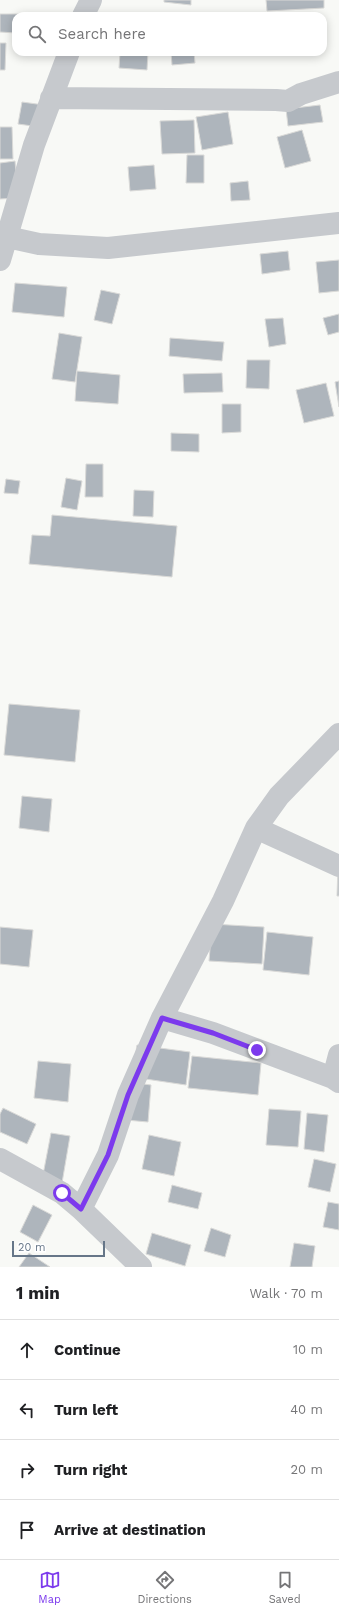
<!DOCTYPE html>
<html lang="en">
<head>
<meta charset="utf-8">
<style>
  body { margin:0; font-family:"Work Sans",sans-serif; background:#f2f2f2; color:#202124 }
  .scale { position:absolute; left:12px; bottom:10px; width:93px; box-sizing:border-box; padding-left:4px; border:2px solid #667688; border-top:0; font-size:11px; line-height:14px; white-space:nowrap; color:#667688; -webkit-text-stroke:3px #fff; paint-order:stroke }
  .stop { position:absolute; width:12px; height:12px; margin:-9px; border:3px solid #7c3aed; border-radius:50%; background:#fff }
  .stop.end { background:#7c3aed; border-color:#fff; box-shadow:0 1px 4px #0008 }
  .list { margin:0; padding:0; list-style:none }
  h2 { display:flex; justify-content:space-between; align-items:center; height:52px; margin:0; padding:0 16px; font-size:17px }
  h2 small { font-size:13px; font-weight:400; color:#757577 }
  .list li { display:grid; grid-template-columns:26px 1fr auto; gap:12px; align-items:center; box-sizing:border-box; height:60px; padding:0 16px; border-top:1px solid #e0e0e0 }
  .list b { display:block; font-size:15px; white-space:nowrap }
  .list em { font-size:13px; font-style:normal; color:#757577 }
  .icon { flex:none; width:22px; height:22px; fill:none; stroke:currentColor; stroke-width:2; stroke-linecap:round; stroke-linejoin:round }
  .map { position:relative; flex:none; width:339px; height:1267px; overflow:hidden }
  .search { position:absolute; background:#fff; box-shadow:0 2px 10px #0003; left:12px; right:12px; top:12px; height:44px; display:flex; align-items:center; gap:10px; box-sizing:border-box; padding:0 14px; border-radius:12px; color:#757577; font-size:15px }
  .sheet { height:292px; background:#fff }
  nav { display:flex; justify-content:space-around; align-items:center; box-sizing:border-box; height:56px; border-top:1px solid #e0e0e0; background:#fff; font-size:11px; color:#757577 }
  nav a { display:grid; justify-items:center; gap:2px }
  nav .on { color:#7c3aed }
  .map>svg:first-child { display:block }
  .building { fill:#aeb5bc; stroke:#dadad8 }
  .lines { fill:none; stroke-linecap:round; stroke-linejoin:round }
  .minor { stroke:#c6c9cd; stroke-width:22 }
  .route { stroke:#7c3aed; stroke-width:5 }
</style>
</head>
<body>
<div class="map">
<svg width="339" height="1267" viewBox="0 0 339 1267">
  <rect width="100%" height="100%" fill="#f8f9f6"/>
  <path class="building" d="M 164,0 L 191,0 L 191,5 L 164,2 Z
    M 266,0 L 324,0 L 324,8 L 267,11 Z
    M 0,14 L 36,14 L 36,16 L 16,16 L 16,33 L 0,32 Z
    M 0,43 L 6,43 L 5,70 L 0,70 Z
    M 120,52 L 148,52 L 147,70 L 119,68 Z
    M 171,52 L 194,52 L 195,63 L 172,65 Z
    M 22,102 L 44,105 L 40,127 L 18,124 Z
    M 320,105 L 323,122 L 288,126 L 286,109 Z
    M 228,112 L 233,144 L 202,150 L 196,117 Z
    M 194,120 L 195,153 L 162,154 L 160,121 Z
    M 0,127 L 12,127 L 13,159 L 0,159 Z
    M 302,130 L 311,161 L 285,168 L 277,137 Z
    M 187,155 L 204,155 L 204,183 L 186,183 Z
    M 15,161 L 18,198 L 0,199 L 0,163 Z
    M 154,165 L 156,189 L 130,191 L 128,167 Z
    M 248,181 L 250,200 L 231,201 L 230,183 Z
    M 288,251 L 290,270 L 262,274 L 260,254 Z
    M 339,260 L 339,291 L 319,293 L 316,262 Z
    M 15,283 L 67,287 L 64,317 L 12,312 Z
    M 101,290 L 120,294 L 112,324 L 94,320 Z
    M 339,314 L 339,332 L 328,335 L 323,318 Z
    M 283,318 L 286,344 L 269,347 L 265,319 Z
    M 59,333 L 82,337 L 75,382 L 52,379 Z
    M 170,338 L 224,342 L 222,361 L 169,356 Z
    M 247,360 L 270,360 L 269,389 L 246,388 Z
    M 77,371 L 120,375 L 118,404 L 75,401 Z
    M 222,373 L 223,392 L 184,393 L 183,374 Z
    M 339,381 L 339,407 L 335,382 Z
    M 326,383 L 334,416 L 304,423 L 296,390 Z
    M 222,404 L 241,404 L 241,432 L 222,433 Z
    M 171,433 L 199,434 L 199,452 L 171,451 Z
    M 86,464 L 103,464 L 103,497 L 85,497 Z
    M 66,478 L 82,481 L 77,510 L 61,507 Z
    M 6,479 L 20,481 L 18,494 L 4,493 Z
    M 134,490 L 154,491 L 153,517 L 133,516 Z
    M 52,515 L 177,526 L 172,577 L 29,564 L 32,535 L 50,536 Z
    M 9,704 L 80,710 L 75,762 L 4,755 Z
    M 22,796 L 52,799 L 49,832 L 19,828 Z
    M 338,865 L 339,865 L 339,896 L 337,896 Z
    M 212,924 L 264,927 L 262,964 L 209,961 Z
    M 0,927 L 33,930 L 29,967 L 0,964 Z
    M 267,932 L 313,937 L 309,975 L 263,970 Z
    M 137,1045 L 190,1052 L 186,1085 L 132,1077 Z
    M 192,1056 L 261,1063 L 258,1095 L 188,1088 Z
    M 38,1061 L 71,1064 L 68,1102 L 34,1098 Z
    M 129,1082 L 151,1085 L 148,1122 L 126,1120 Z
    M 3,1108 L 36,1124 L 27,1144 L 0,1132 L 0,1114 Z
    M 269,1109 L 301,1111 L 298,1147 L 266,1145 Z
    M 307,1113 L 328,1115 L 324,1152 L 304,1149 Z
    M 51,1133 L 70,1136 L 62,1183 L 42,1180 Z
    M 149,1135 L 181,1142 L 174,1176 L 142,1169 Z
    M 314,1159 L 336,1164 L 330,1192 L 308,1187 Z
    M 172,1185 L 202,1193 L 198,1209 L 168,1202 Z
    M 328,1202 L 339,1204 L 339,1230 L 323,1227 Z
    M 33,1205 L 52,1215 L 38,1242 L 20,1232 Z
    M 211,1228 L 231,1235 L 225,1257 L 204,1251 Z
    M 152,1233 L 191,1245 L 185,1266 L 146,1254 Z
    M 294,1243 L 315,1246 L 312,1267 L 290,1267 Z
    M 29,1253 L 50,1267 L 19,1267 Z"/>
  <g class="lines">
    <path class="minor" d="M 83,16 L 91,0
      M 51,98 L 276,100 L 288,101 L 301,94 L 339,82
      M 7,237 L 39,244 L 108,248 L 339,223
      M 0,260 L 34,145 L 69,52
      M 256,828 L 339,866
      M 162,1018 L 213,1033 L 333,1078 L 339,1082
      M 333,1078 L 339,1055
      M 0,1159 L 62,1193 L 81,1209 L 141,1267
      M 81,1209 L 108,1155 L 128,1095 L 162,1018 L 223,901 L 256,828 L 279,796 L 339,734"/>
  </g>
  <g class="lines">
    <path class="route" d="M 62,1193 L 81,1209 L 108,1155 L 128,1095 L 162,1018 L 213,1033 L 257,1050"/>
  </g>
</svg>
<div class="scale">20 m</div>
<div class="stop" style="left:62px;top:1193px"></div>
<div class="stop end" style="left:257px;top:1050px"></div>
<div class="search"><svg class="icon" aria-label="search" viewBox="0 0 24 24"><circle cx="10" cy="10" r="6"/><path d="M15 15l6 6"/></svg>Search here</div>
</div>
<section class="sheet">
<h2>1 min<small>Walk · 70 m</small></h2>
<ul class="list">
<li><svg class="icon" aria-label="ahead" viewBox="0 0 24 24"><path d="M12 20V5M6 11l6-6 6 6"/></svg><div><b>Continue</b></div><em>10 m</em></li>
<li><svg class="icon" aria-label="left" viewBox="0 0 24 24"><path d="M17 20v-9H6M10 6l-5 5 5 5"/></svg><div><b>Turn left</b></div><em>40 m</em></li>
<li><svg class="icon" aria-label="right" viewBox="0 0 24 24"><path d="M7 20v-9h11M14 6l5 5-5 5"/></svg><div><b>Turn right</b></div><em>20 m</em></li>
<li><svg class="icon" aria-label="arrive" viewBox="0 0 24 24"><path d="M6 21V4h12l-3 4 3 4H6"/></svg><div><b>Arrive at destination</b></div></li>
</ul>
</section>
<nav>
<a class="on"><svg class="icon" aria-label="map" viewBox="0 0 24 24"><path d="M3 6l6-2 6 2 6-2v14l-6 2-6-2-6 2zM9 4v14M15 6v14"/></svg>Map</a>
<a><svg class="icon" aria-label="directions" viewBox="0 0 24 24"><path d="M12 3l9 9-9 9-9-9zM9 14v-3h6M13 9l2 2-2 2"/></svg>Directions</a>
<a><svg class="icon" aria-label="saved" viewBox="0 0 24 24"><path d="M7 4h10v16l-5-4-5 4z"/></svg>Saved</a>
</nav>
</body>
</html>
